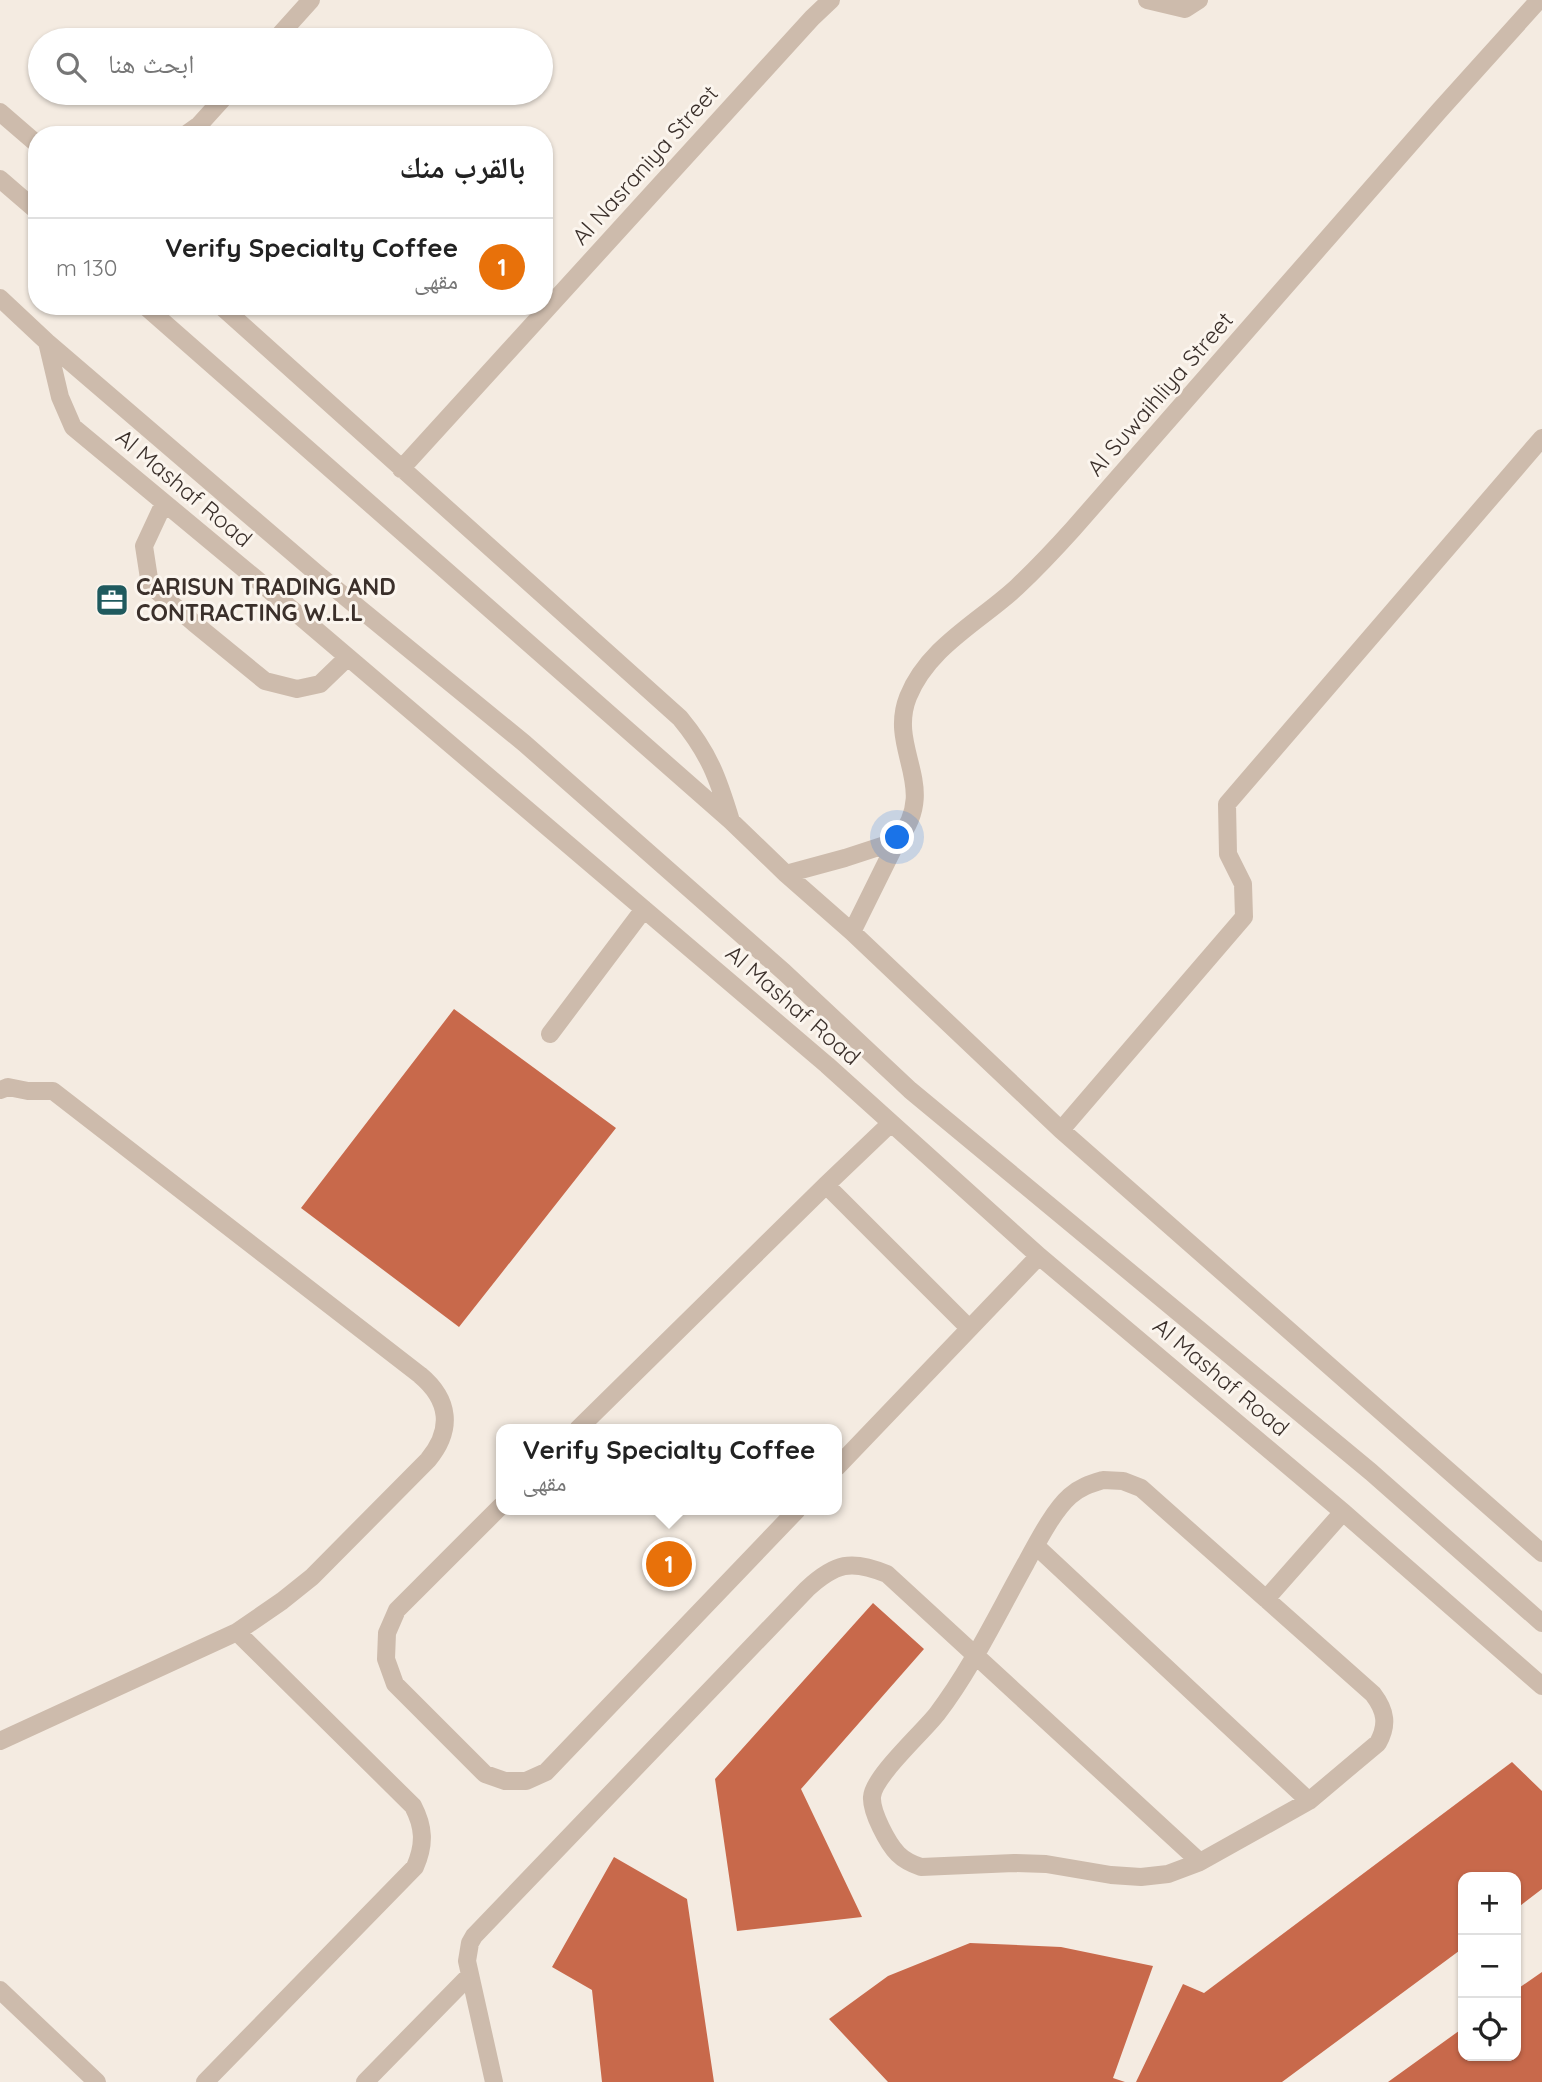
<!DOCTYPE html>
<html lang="ar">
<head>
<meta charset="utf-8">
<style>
  body { margin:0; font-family:Quicksand,"Noto Naskh Arabic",sans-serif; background:#f6f6f6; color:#222; direction:rtl }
  .controls { position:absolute; right:21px; bottom:21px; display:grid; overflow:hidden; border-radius:14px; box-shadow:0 2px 5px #0004 }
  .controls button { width:63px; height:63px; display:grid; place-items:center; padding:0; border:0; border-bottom:2px solid #e0e0e0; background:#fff; color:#222; font:35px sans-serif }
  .you { position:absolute; left:898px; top:838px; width:24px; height:24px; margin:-18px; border:5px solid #fff; border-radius:50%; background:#1a73e8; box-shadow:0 0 0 10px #1a73e833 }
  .badge { display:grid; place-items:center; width:46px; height:46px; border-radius:50%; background:#1f5a5e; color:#fff; font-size:23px; font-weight:700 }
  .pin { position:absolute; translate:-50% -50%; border:4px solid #fff; box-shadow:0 2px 7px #0006 }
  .popup { position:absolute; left:496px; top:1424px; width:346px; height:91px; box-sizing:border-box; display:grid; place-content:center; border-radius:14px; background:#fff; filter:drop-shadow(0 2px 5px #0005); font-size:23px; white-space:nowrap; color:#767676 }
  .popup b { font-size:26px; color:#222 }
  .popup::after { content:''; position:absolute; left:50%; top:100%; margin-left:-14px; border:14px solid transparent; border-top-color:#fff }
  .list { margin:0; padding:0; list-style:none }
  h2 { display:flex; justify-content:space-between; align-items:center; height:91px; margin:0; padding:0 28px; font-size:30px }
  h2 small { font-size:23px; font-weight:400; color:#767676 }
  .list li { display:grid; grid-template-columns:46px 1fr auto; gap:21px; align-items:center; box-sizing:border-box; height:98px; padding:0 28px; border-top:2px solid #e0e0e0 }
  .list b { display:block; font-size:26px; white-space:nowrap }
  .list p { margin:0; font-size:23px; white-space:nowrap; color:#767676 }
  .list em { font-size:23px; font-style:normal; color:#767676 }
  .icon { flex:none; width:38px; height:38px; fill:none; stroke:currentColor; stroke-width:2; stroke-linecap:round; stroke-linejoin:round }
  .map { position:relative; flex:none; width:1542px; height:2082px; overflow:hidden; direction:ltr }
  .search { position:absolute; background:#fff; box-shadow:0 2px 5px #0004; left:28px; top:28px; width:525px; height:77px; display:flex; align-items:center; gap:18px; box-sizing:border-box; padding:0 24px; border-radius:38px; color:#767676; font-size:26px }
  .panel { position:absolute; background:#fff; box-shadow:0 2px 5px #0004; left:28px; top:126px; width:525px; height:189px; border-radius:28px; direction:rtl }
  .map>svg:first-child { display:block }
  .building { fill:#c8694b }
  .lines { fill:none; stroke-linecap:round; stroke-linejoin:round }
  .minor { stroke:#cdbbac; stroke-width:18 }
  .labels { text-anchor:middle; stroke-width:6; stroke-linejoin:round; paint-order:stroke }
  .street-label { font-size:23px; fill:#3b302b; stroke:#fbf5ee }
  .poi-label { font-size:23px; font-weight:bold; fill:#3b302b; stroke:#fbf5ee; text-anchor:start }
</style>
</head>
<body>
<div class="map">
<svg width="1542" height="2082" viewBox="0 0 1542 2082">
  <rect width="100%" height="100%" fill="#f4ebe1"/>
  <path class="building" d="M 454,1009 L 616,1128 L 459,1327 L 301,1208 Z
    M 873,1603 L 924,1649 L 801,1789 L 862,1917 L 737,1931 L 715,1779 Z
    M 1512,1762 L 1542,1791 L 1542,1889 L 1516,1909 L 1516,1877 L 1463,1877 L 1463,1948 L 1282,2082 L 1136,2082 L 1183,1984 L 1204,1993 Z
    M 614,1857 L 687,1899 L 714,2082 L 602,2082 L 592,1990 L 552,1967 Z
    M 970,1943 L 1061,1947 L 1153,1966 L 1113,2078 L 1125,2082 L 888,2082 L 829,2019 L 888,1976 Z
    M 1542,1972 L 1542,2082 L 1388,2082 L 1463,2028 L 1463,2056 L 1516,2056 L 1516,1990 Z"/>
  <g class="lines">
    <path class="minor" d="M 1147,0 L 1185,9 L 1199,0
      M 275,40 L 311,0
      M 0,112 L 37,144
      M 185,135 L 199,125 L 228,93
      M 0,179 L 37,211
      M 0,298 L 47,342 L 321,577 L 524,743 L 784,972 L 910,1090 L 1371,1472 L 1542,1623
      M 145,306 L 731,821 L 786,874 L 852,932 L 1061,1130 L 1542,1553
      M 221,306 L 680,718 C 709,753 718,778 731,821
      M 47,342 L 60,397 L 73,427 L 255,578 L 827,1065 L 1039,1256 L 1343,1512 L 1542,1686
      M 401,469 L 812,18 L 831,0
      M 164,503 L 144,546 L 150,585 L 194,623 L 265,681 L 297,689 L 320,684 L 348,657
      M 786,874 L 845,858 L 897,841
      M 852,932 L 897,841 C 941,787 887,750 908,697 C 928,647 979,622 1017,587 C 1036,569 1055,549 1073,529 L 1439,111 L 1539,0
      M 550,1034 L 644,909
      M 0,1090 L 8,1087 L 28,1091 L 53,1091 L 420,1375 C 450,1400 453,1430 428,1460 L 312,1577 L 282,1601 L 237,1632 L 0,1741
      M 1061,1130 L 1244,917 L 1243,884 L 1228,854 L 1227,804 L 1542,438
      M 826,1185 L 969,1328
      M 578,1429 L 826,1185 L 891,1123
      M 837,1467 L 1039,1256
      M 1103,1480 L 1123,1481 L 1141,1488 L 1373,1694 C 1386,1711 1388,1725 1378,1743 L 1309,1801 L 1200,1862 L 1168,1874 L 1141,1877 L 1111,1875 L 1046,1864 L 1014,1863 L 921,1867 C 912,1864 905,1861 898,1854 C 888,1844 871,1812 872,1797 C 873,1777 922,1733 937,1714 C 972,1668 998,1613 1026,1563 C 1037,1543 1053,1511 1070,1496 C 1080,1487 1090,1484 1103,1480 Z
      M 501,1506 L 397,1610 L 387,1633 L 386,1659 L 395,1684 L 485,1774 L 505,1781 L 526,1781 L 546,1772 L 797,1510
      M 1036,1546 L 1309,1801
      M 1266,1599 L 1343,1512
      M 0,1990 L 97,2082
      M 205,2082 L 415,1867 C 425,1844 424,1827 413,1806 L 237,1632
      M 365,2082 L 470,1975
      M 494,2082 L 467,1961 L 470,1943 L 474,1936 L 807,1589 C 835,1563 851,1559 887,1574 L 1200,1862"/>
  </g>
  <defs>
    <symbol id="office-square" viewBox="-11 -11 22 22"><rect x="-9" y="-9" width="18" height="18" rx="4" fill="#1f5a5e" stroke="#fbf5ee"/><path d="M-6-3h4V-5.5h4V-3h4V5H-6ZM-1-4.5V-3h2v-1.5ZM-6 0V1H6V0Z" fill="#fff"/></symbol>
  </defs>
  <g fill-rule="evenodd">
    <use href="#office-square" x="93" y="581" width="38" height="38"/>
  </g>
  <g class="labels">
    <g class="street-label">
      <text transform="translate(645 165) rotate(-48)" y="8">Al Nasraniya Street</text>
      <text transform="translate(1160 394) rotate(-49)" y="8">Al Suwaihliya Street</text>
      <text transform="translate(184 488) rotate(40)" y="8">Al Mashaf Road</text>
      <text transform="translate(793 1005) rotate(41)" y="8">Al Mashaf Road</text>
      <text transform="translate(1221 1377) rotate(40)" y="8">Al Mashaf Road</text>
    </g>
    <g class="poi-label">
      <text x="136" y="595">CARISUN TRADING AND<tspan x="136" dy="26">CONTRACTING W.L.L</tspan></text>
    </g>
  </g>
</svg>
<div class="controls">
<button>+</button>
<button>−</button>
<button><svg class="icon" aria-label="locate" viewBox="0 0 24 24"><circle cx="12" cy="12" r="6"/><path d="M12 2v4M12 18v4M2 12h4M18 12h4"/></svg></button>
</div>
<div class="you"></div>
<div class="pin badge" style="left:669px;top:1564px;background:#e8710a">1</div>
<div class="popup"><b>Verify Specialty Coffee</b>مقهى</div>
<div class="search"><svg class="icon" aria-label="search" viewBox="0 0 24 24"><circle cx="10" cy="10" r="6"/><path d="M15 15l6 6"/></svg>ابحث هنا</div>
<section class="panel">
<h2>بالقرب منك<small></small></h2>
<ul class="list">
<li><span class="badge" style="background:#e8710a">1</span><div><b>Verify Specialty Coffee</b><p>مقهى</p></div><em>130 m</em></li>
</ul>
</section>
</div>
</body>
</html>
